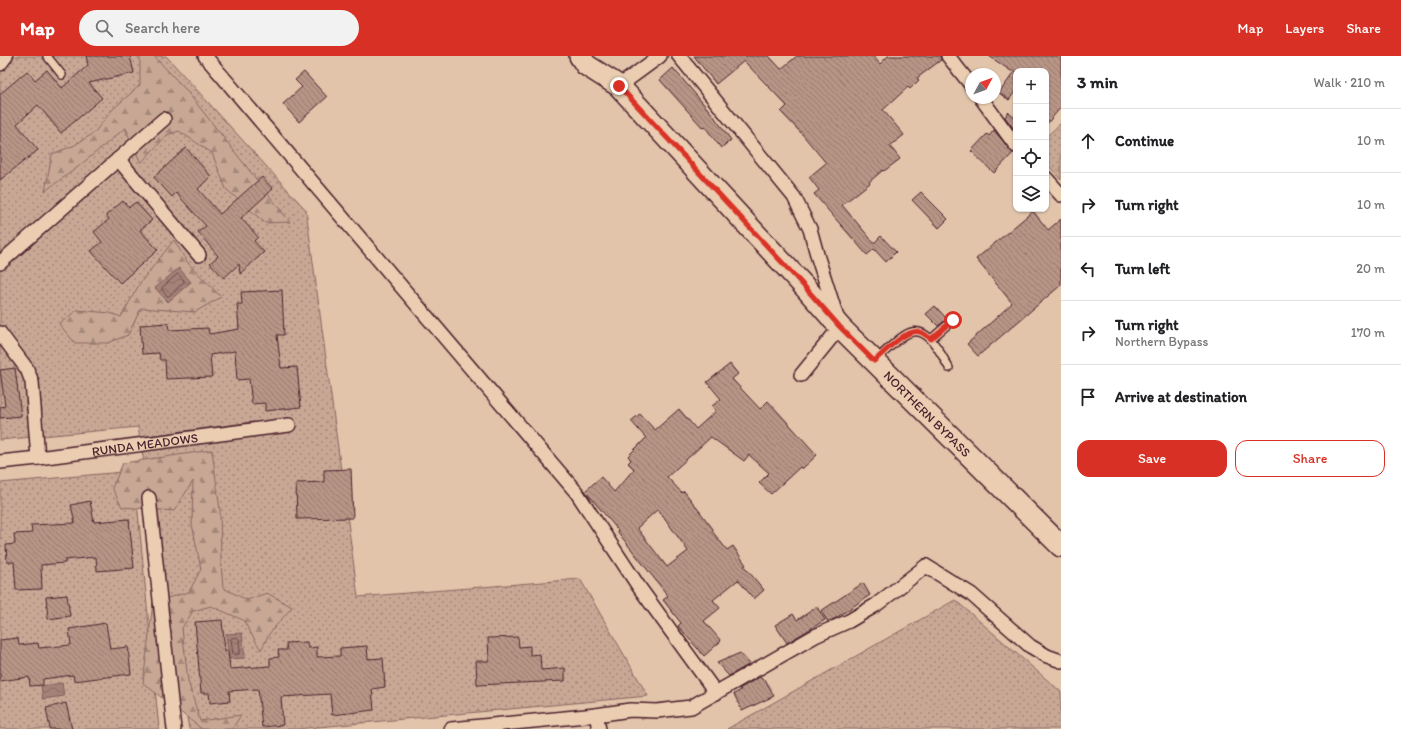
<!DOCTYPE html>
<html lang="en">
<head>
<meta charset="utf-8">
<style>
  body { margin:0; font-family:Itim,sans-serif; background:#f2f2f2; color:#202124 }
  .controls { position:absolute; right:12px; top:12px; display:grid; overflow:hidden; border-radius:8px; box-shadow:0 1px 3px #0004 }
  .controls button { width:36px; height:36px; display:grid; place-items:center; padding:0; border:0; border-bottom:1px solid #e0e0e0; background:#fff; color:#202124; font:20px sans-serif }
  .compass { position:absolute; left:965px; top:12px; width:36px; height:36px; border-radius:50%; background:#fff; box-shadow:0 1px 3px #0004; rotate:49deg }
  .stop { position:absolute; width:12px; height:12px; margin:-9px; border:3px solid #d93025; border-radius:50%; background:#fff }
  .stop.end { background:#d93025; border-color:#fff; box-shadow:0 1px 4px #0008 }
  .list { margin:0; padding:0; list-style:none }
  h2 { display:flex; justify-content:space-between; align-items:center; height:52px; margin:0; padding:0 16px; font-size:17px }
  h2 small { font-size:13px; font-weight:400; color:#757577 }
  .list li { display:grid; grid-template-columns:26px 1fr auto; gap:12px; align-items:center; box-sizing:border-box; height:64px; padding:0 16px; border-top:1px solid #e0e0e0 }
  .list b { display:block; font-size:15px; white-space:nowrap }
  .list p { margin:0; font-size:13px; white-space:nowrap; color:#757577 }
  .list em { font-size:13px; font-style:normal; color:#757577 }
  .actions { display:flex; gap:8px; padding:12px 16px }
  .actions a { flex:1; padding:9px 0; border:1px solid #d93025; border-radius:12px; text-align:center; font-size:14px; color:#d93025 }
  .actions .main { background:#d93025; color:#fff }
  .icon { flex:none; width:22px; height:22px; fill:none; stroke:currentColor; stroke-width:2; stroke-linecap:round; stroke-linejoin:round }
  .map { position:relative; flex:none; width:1061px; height:673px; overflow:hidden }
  header { display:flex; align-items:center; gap:24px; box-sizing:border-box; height:56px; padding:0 20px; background:#d93025; color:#fff }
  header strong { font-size:19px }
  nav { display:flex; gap:22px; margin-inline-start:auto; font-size:14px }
  .search { width:280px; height:36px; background:#f2f2f2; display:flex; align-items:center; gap:10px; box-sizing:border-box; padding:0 14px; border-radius:22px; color:#757577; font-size:15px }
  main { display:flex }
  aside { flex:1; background:#fff }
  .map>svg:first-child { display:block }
  .grass { fill:url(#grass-dots); stroke:#896460 }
  .forest { fill:url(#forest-firs); stroke:#896460 }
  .water { fill:url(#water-waves); stroke:#815a59 }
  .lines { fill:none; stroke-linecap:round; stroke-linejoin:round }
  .shore { stroke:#6e474a; stroke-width:1 }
  .building { fill:url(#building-back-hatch); stroke:#4a1f2b; fill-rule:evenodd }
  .lane-casing { stroke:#4a1f2b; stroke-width:10 }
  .street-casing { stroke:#4a1f2b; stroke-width:16 }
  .primary-casing { stroke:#4a1f2b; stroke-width:24 }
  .lane { stroke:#ebceb2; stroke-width:7 }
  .street { stroke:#ebceb2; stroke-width:13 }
  .primary { stroke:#ebceb2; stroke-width:21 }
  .route { stroke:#d93025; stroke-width:5 }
  .labels { text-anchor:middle; stroke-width:3; stroke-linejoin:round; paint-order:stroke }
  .street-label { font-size:13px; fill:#4a1f2b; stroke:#ebceb2 }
</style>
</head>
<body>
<header>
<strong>Map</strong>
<div class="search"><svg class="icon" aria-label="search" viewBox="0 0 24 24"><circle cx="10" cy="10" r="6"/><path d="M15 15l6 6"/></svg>Search here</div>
<nav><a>Map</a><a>Layers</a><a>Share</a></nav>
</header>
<main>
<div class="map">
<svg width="1061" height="673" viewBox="0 0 1061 673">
  <defs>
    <pattern id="grass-dots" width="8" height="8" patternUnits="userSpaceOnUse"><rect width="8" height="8" fill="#c8a895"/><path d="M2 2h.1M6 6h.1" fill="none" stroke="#a4887a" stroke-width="1.8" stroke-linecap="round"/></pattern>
    <pattern id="forest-firs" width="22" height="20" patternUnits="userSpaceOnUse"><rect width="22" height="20" fill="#c8a895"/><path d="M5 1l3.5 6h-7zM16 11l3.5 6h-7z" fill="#a4887a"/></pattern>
    <pattern id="water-waves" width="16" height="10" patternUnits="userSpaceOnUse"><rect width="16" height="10" fill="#a58278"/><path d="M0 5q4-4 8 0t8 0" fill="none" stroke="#886a63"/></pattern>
    <pattern id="building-back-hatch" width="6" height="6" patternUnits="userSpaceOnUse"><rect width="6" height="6" fill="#b79586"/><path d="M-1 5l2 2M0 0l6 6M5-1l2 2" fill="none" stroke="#97796e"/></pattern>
  </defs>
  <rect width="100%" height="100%" fill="#e1c4aa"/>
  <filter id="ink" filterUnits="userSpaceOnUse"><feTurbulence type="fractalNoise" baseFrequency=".025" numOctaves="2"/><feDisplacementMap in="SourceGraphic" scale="8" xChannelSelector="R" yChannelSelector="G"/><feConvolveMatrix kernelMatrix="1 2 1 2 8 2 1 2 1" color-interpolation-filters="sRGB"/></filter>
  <g filter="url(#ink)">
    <path class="grass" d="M 0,0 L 166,0 L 306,154 L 358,541 L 580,523 L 648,640 L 297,673 L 189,673 L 138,371 L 0,384 Z
      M 1061,67 L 1061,124 L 1046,106 L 1046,81 Z
      M 134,415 L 159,673 L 0,673 L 0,427 Z
      M 955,544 L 1061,636 L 1061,673 L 727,673 Z"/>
    <path class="forest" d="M 140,0 L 154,0 L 186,34 L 290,166 L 265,167 L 226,133 L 212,97 L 179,75 L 167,79 L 141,107 L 125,72 L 78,111 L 45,135 L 52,98 L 73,90 L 94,77 L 112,54 L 140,29 Z
      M 174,184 L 187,206 L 221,241 L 195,256 L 141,252 L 128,279 L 108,287 L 75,287 L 59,268 L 77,254 L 110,257 L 121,261 L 140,227 Z
      M 212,394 L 220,454 L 221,508 L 223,532 L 247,544 L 267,537 L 292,551 L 269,578 L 261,594 L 243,564 L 211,550 L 193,555 L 182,572 L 188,625 L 200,665 L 241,659 L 232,673 L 202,673 L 143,627 L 153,546 L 189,536 L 201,513 L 192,468 L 193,425 L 174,455 L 122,451 L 112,432 L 123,407 Z"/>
    <path class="water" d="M 179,212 L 191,226 L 168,246 L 155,232 Z
      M 242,577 L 245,602 L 229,603 L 226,578 Z
      M 62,627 L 64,640 L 43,643 L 41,630 Z"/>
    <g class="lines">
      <path class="shore" d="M 178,218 L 184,224 L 184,226 L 169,240 L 167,240 L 162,234 L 162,232 Z
        M 232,582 L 237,581 L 239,583 L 240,596 L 239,598 L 234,599 L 233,598 L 231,584 Z"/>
    </g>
    <path class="building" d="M 86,0 L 130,0 L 134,17 L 89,27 L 102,42 L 61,77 L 38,49 L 17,68 L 38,94 L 0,124 L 0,38 L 27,15 L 35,24 L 47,14 L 62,32 L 88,9 Z
      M 694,0 L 769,0 L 781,13 L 797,0 L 873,0 L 880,8 L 888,0 L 940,0 L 941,4 L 917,22 L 919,24 L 910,33 L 908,31 L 883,54 L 904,79 L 890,90 L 900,103 L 884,115 L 883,114 L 869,126 L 870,127 L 842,149 L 874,187 L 881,180 L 896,196 L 886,206 L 874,193 L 867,199 L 814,138 L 819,134 L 809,121 L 826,107 L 802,78 L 781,56 L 787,50 L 744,5 L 716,28 Z
      M 989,0 L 1061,0 L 1061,51 L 1046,69 L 1046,15 L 1016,15 L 1016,34 L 1009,44 L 999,37 L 1015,15 L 1011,15 Z
      M 673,12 L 713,59 L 731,84 L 721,92 L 705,71 L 703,72 L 660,24 Z
      M 304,16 L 327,41 L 299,66 L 283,48 L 302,31 L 295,24 Z
      M 1008,56 L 1016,63 L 1016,76 L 1005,61 Z
      M 994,74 L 1013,97 L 994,117 L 971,95 L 987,78 L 989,80 Z
      M 186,92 L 211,120 L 198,133 L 220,158 L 262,121 L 273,133 L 241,162 L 258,181 L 254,185 L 264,196 L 240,218 L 239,208 L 224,222 L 210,207 L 218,200 L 198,176 L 206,170 L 176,137 L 172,141 L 154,121 Z
      M 921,136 L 948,163 L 939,172 L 912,144 Z
      M 123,145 L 129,151 L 136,146 L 152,164 L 140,174 L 158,194 L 120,227 L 91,195 L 102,186 L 94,176 L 109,163 L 106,159 Z
      M 1033,155 L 1048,174 L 1061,163 L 1061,229 L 978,300 L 967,288 L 996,262 L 1012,247 L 976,203 Z
      M 282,234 L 284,279 L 277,279 L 281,312 L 297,311 L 301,351 L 265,355 L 265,347 L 252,348 L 249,323 L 237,324 L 235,295 L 210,299 L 212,321 L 166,323 L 165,304 L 160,304 L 159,297 L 142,298 L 140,269 L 168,267 L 169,274 L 208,272 L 209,278 L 239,273 L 237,248 L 242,248 L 241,236 Z
      M 935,250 L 947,263 L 938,270 L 926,258 Z
      M 730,308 L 738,318 L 732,323 L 760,353 L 768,345 L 817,399 L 802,413 L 800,411 L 771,438 L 759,427 L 769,417 L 749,399 L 744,405 L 711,381 L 667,421 L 682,437 L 684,435 L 713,473 L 712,475 L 727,494 L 733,490 L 746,509 L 744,510 L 764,534 L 754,543 L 738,524 L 713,544 L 720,552 L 704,565 L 721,585 L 704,600 L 678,570 L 681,567 L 663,544 L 668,540 L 617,475 L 618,474 L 585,435 L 601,421 L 614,436 L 634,413 L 628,407 L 631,404 L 628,400 L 646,382 L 631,365 L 640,358 L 655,374 L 679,353 L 696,373 L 716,355 L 712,350 L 721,343 L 707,326 ZM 658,453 L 688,495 L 667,511 L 637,472 Z
      M 15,312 L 21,360 L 0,362 L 0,351 L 5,350 L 0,314 Z
      M 351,413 L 353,462 L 297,463 L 296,427 L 324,426 L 324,414 Z
      M 90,445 L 94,466 L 129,463 L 134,512 L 97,515 L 96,501 L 65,504 L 65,507 L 41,509 L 42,533 L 16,534 L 14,506 L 7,506 L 6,489 L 15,488 L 14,478 L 32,477 L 31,469 L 75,467 L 71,449 Z
      M 863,527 L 870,539 L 836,562 L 828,566 L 821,555 Z
      M 67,539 L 70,560 L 48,563 L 46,541 Z
      M 817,551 L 825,564 L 787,587 L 775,569 L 793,558 L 797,564 Z
      M 222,564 L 225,595 L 228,595 L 230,613 L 270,610 L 270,602 L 279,601 L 278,594 L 287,594 L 286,587 L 307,586 L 308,592 L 317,591 L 317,601 L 340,600 L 340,592 L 367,590 L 368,603 L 383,602 L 385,631 L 372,633 L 374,654 L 332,659 L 330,638 L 281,641 L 283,669 L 262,671 L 258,633 L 229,635 L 230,645 L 210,647 L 209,637 L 201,637 L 195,566 Z
      M 106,567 L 110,593 L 128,591 L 131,618 L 74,625 L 73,619 L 43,623 L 43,629 L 30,630 L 29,621 L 0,625 L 0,584 L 18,582 L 19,589 L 38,587 L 39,592 L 71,589 L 69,573 Z
      M 518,581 L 519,591 L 530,590 L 530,599 L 540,598 L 541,614 L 565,612 L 565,625 L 477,629 L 476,605 L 489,605 L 488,582 Z
      M 740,597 L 750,608 L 729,620 L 717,607 Z
      M 760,621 L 763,624 L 765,623 L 774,640 L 742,655 L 734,638 L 741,634 L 739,633 Z
      M 66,647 L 72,673 L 50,673 L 46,652 Z"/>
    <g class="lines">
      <defs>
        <path id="lane" d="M 47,0 L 62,19
          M 931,283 L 953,264
          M 876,304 C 885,296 895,285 905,279 C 927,265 941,298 949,312"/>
        <g id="street">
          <path d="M 205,0 L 577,437 L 639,531 L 716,637"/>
          <path d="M 679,0 L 794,141 L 810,173 L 818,202 L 840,271 L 801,319"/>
          <path d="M 948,0 L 971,29"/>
          <path d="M 0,8 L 6,0"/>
          <path d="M 619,30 L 660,0"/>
          <path d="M 981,42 L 1016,90"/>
          <path d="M 118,103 L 199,199"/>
          <path d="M 1046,122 L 1061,139"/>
          <path d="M 0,207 L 164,63"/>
          <path d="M 0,277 L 27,313 L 32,326 L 38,402"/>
          <path id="s1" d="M 0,406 L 38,402 L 289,369"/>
          <path d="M 149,442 L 174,673"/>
          <path d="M 596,659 L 599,673"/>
          <path d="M 451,673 L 596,659 L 630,654 L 657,655 L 691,651 L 815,580 L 849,565 L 876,549 L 926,510 L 971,538 L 1030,590 L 1047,600 L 1061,605"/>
        </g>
        <g id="primary">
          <path id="s2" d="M 580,0 L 586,9 L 619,30 L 803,229 L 840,271 L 1061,490"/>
        </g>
      </defs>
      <use href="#lane" class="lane-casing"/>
      <use href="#street" class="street-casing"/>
      <use href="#primary" class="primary-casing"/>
      <use href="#lane" class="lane"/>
      <use href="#street" class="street"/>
      <use href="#primary" class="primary"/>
    </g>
  </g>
  <g class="lines" filter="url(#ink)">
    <path class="route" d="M 619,30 L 803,229 L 840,271 L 874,305 C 885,296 906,272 920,276 C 924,277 928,281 931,283 L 953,264"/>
  </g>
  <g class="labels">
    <g class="street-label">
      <text dy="5" stroke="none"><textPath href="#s2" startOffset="500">NORTHERN BYPASS</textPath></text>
      <text dy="5" stroke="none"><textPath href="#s1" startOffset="146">RUNDA MEADOWS</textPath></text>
    </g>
  </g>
</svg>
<div class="controls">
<button>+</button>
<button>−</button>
<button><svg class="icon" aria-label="locate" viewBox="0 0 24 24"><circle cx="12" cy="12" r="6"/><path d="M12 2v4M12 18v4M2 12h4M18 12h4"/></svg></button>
<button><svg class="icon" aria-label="layers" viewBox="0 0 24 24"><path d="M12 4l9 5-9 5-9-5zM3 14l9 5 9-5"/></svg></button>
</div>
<svg class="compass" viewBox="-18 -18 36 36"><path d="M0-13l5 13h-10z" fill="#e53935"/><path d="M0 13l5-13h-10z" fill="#757577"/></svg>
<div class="stop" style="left:953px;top:264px"></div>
<div class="stop end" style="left:619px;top:30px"></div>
</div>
<aside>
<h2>3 min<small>Walk · 210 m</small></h2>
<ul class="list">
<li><svg class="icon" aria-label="ahead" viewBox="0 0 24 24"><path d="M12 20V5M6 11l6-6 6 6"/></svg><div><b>Continue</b></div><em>10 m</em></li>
<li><svg class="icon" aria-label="right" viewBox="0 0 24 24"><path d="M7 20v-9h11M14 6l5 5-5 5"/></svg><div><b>Turn right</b></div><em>10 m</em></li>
<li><svg class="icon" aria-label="left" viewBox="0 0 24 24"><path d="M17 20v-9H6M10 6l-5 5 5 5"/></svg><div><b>Turn left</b></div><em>20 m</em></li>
<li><svg class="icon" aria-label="right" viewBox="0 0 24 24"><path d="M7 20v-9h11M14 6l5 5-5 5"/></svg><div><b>Turn right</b><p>Northern Bypass</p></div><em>170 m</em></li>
<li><svg class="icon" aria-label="arrive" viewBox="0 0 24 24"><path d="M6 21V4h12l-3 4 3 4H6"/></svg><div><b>Arrive at destination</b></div></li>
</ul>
<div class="actions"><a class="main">Save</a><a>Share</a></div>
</aside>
</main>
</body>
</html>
